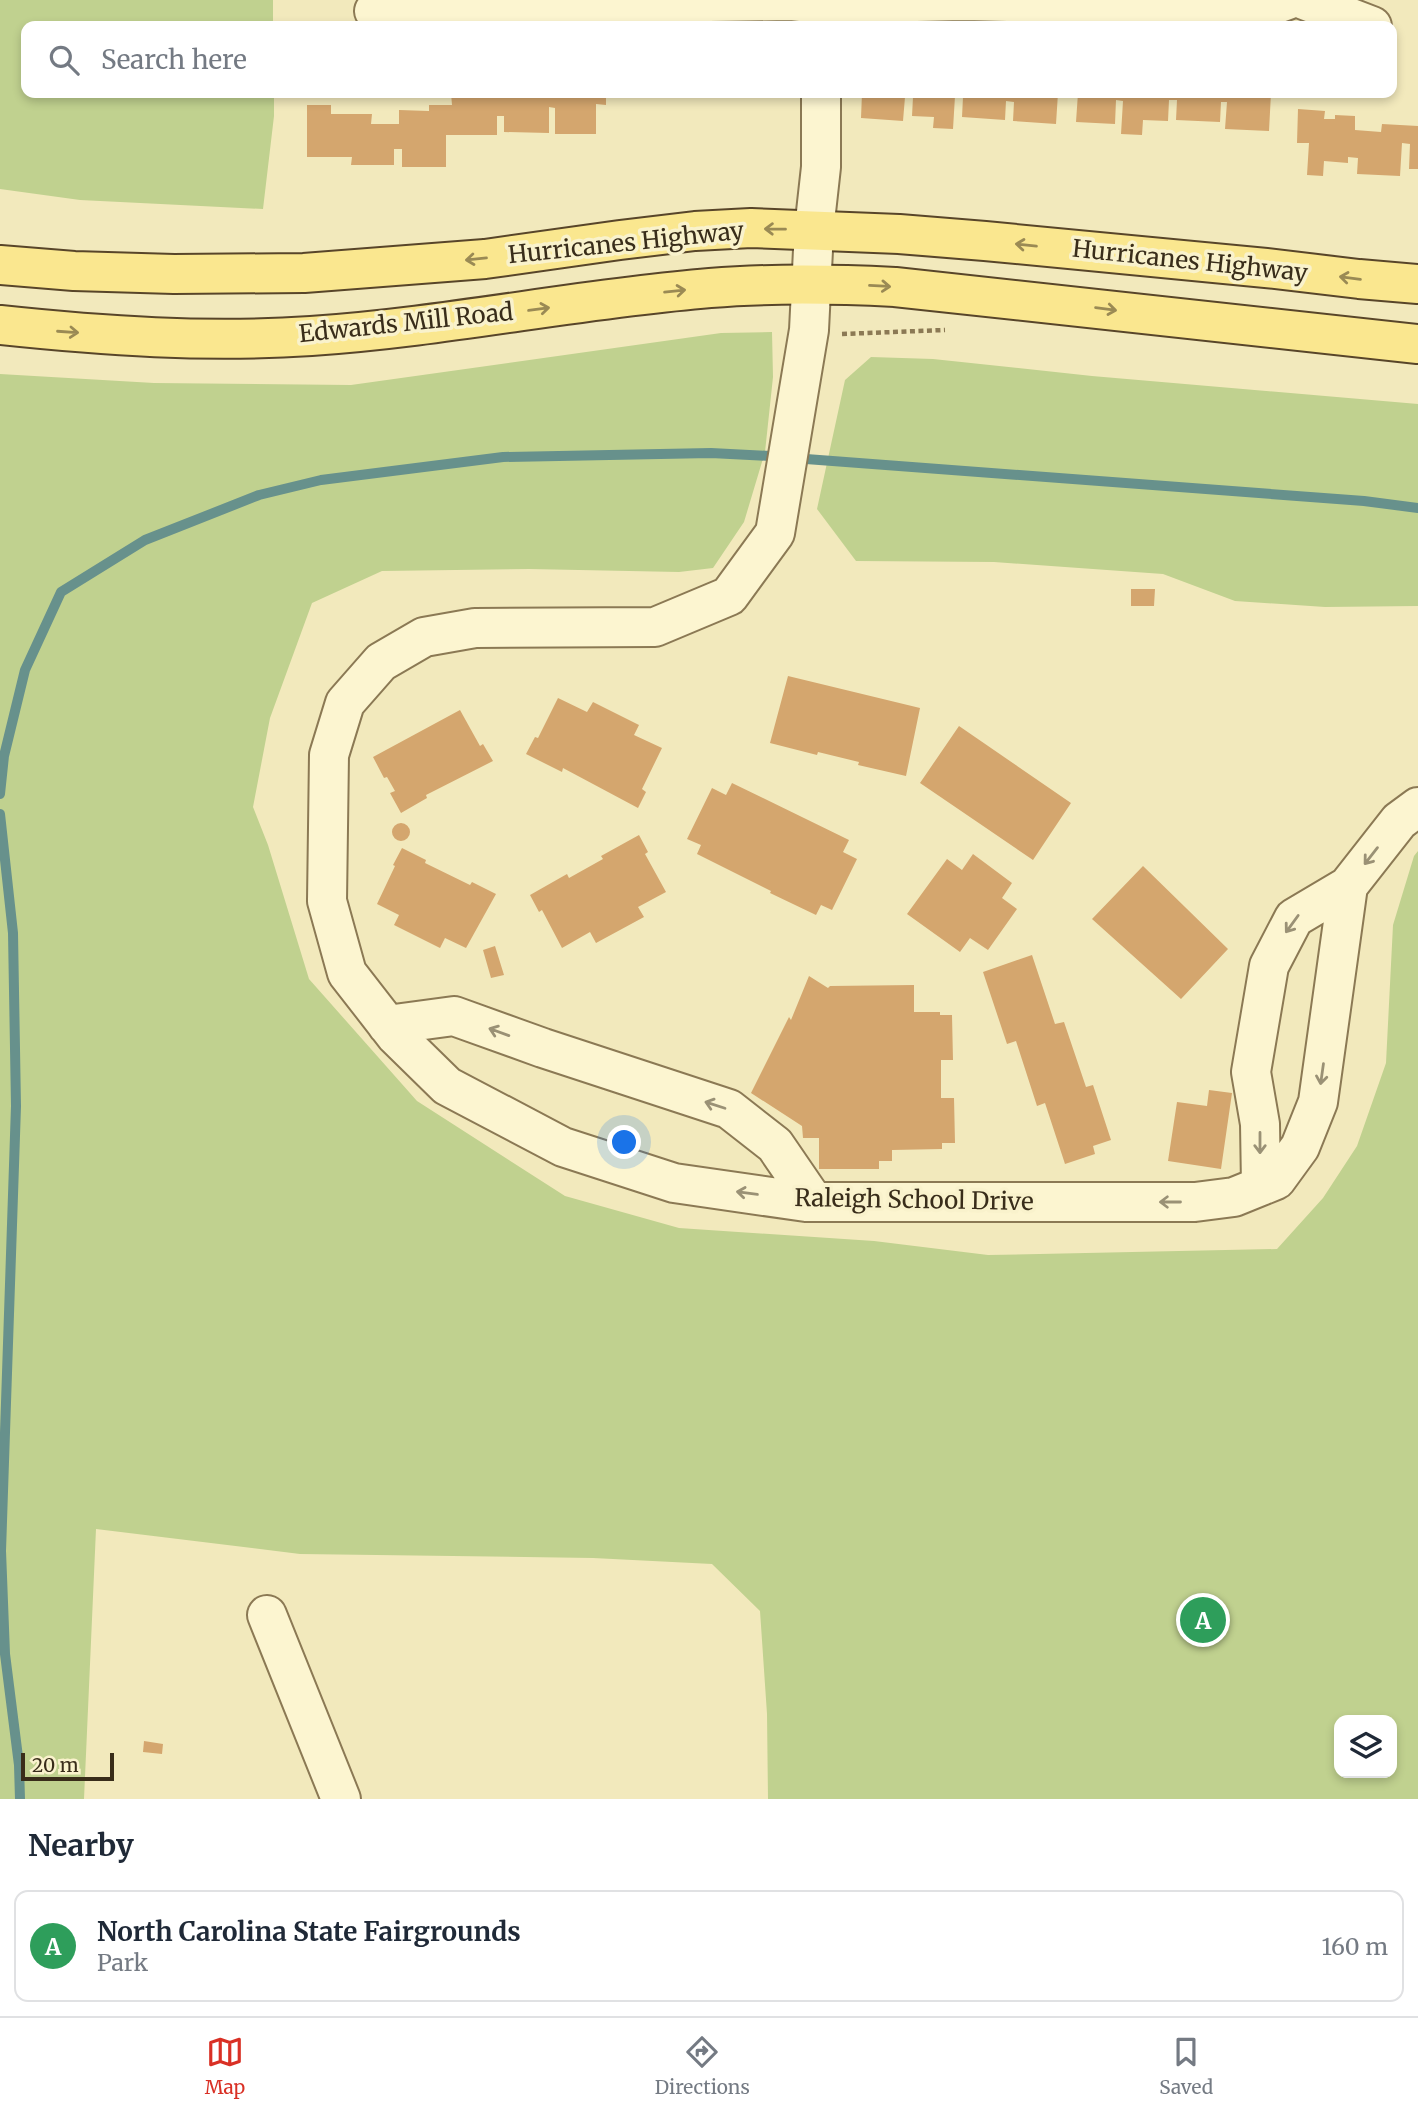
<!DOCTYPE html>
<html lang="en">
<head>
<meta charset="utf-8">
<style>
  body { margin:0; font-family:Merriweather,serif; background:#f6f6f7; color:#1f2937 }
  .controls { position:absolute; right:21px; bottom:21px; display:grid; overflow:hidden; border-radius:14px; box-shadow:0 4px 10px #0003 }
  .controls button { width:63px; height:63px; display:grid; place-items:center; padding:0; border:0; border-bottom:2px solid #e0e1e3; background:#fff; color:#1f2937; font:35px sans-serif }
  .scale { position:absolute; left:21px; bottom:18px; width:93px; box-sizing:border-box; padding-left:7px; border:4px solid #392d1a; border-top:0; font-size:19px; line-height:24px; white-space:nowrap; color:#392d1a; -webkit-text-stroke:5px #f9f2cc; paint-order:stroke }
  .you { position:absolute; left:625px; top:1143px; width:24px; height:24px; margin:-18px; border:5px solid #fff; border-radius:50%; background:#1a73e8; box-shadow:0 0 0 10px #1a73e833 }
  .badge { display:grid; place-items:center; width:46px; height:46px; border-radius:50%; background:#d93025; color:#fff; font-size:23px; font-weight:700 }
  .pin { position:absolute; translate:-50% -50%; border:4px solid #fff; box-shadow:0 2px 7px #0006 }
  .list { margin:0; padding:0; list-style:none }
  h2 { display:flex; justify-content:space-between; align-items:center; height:91px; margin:0; padding:0 28px; font-size:30px }
  h2 small { font-size:23px; font-weight:400; color:#747a83 }
  .list li { display:grid; grid-template-columns:46px 1fr auto; gap:21px; align-items:center; box-sizing:border-box; height:112px; margin:0 14px 14px; padding:0 14px; border:2px solid #e0e1e3; border-radius:14px }
  .list b { display:block; font-size:26px; white-space:nowrap }
  .list p { margin:0; font-size:23px; white-space:nowrap; color:#747a83 }
  .list em { font-size:23px; font-style:normal; color:#747a83 }
  .icon { flex:none; width:38px; height:38px; fill:none; stroke:currentColor; stroke-width:2; stroke-linecap:round; stroke-linejoin:round }
  .map { position:relative; flex:none; width:1418px; height:1799px; overflow:hidden }
  .search { position:absolute; background:#fff; box-shadow:0 4px 10px #0003; left:21px; right:21px; top:21px; height:77px; display:flex; align-items:center; gap:18px; box-sizing:border-box; padding:0 24px; border-radius:14px; color:#747a83; font-size:26px }
  .sheet { height:217px; background:#fff }
  nav { display:flex; justify-content:space-around; align-items:center; box-sizing:border-box; height:98px; border-top:2px solid #e0e1e3; background:#fff; font-size:19px; color:#747a83 }
  nav a { display:grid; justify-items:center; gap:4px }
  nav .on { color:#d93025 }
  .map>svg:first-child { display:block }
  .green { fill:#c0d18f; fill-rule:evenodd }
  .lines { fill:none; stroke-linecap:round; stroke-linejoin:round }
  .stream { stroke:#67918c; stroke-width:10 }
  .building { fill:#d4a66e }
  .minor-casing { stroke:#8b7954; stroke-width:42 }
  .major-casing { stroke:#584529; stroke-width:42 }
  .path { stroke:#8b7954; stroke-width:4.5; stroke-dasharray:5 3.5; stroke-linecap:butt }
  .minor { stroke:#fcf5d0; stroke-width:38 }
  .major { stroke:#fae78f; stroke-width:38 }
  .oneway { stroke:#9a8a54 }
  .oneway2 { stroke:#9a9175 }
  .labels { text-anchor:middle; stroke-width:7; stroke-linejoin:round; paint-order:stroke }
  .street-label { font-size:24px; fill:#392d1a; stroke:#f9f2cc }
</style>
</head>
<body>
<div class="map">
<svg width="1418" height="1799" viewBox="0 0 1418 1799">
  <rect width="100%" height="100%" fill="#f2e9bc"/>
  <path class="green" d="M 0,0 L 273,0 L 273,26 L 26,26 L 26,93 L 274,93 L 274,116 L 263,209 L 80,200 L 0,189 Z
    M 772,332 L 773,377 L 765,452 L 744,522 L 713,568 L 679,572 L 529,569 L 382,571 L 312,603 L 270,718 L 253,807 L 268,845 L 309,979 L 417,1101 L 565,1196 L 679,1228 L 874,1241 L 988,1255 L 1277,1249 L 1323,1198 L 1357,1146 L 1386,1063 L 1393,925 L 1414,856 L 1418,851 L 1418,1799 L 768,1799 L 767,1714 L 760,1611 L 712,1564 L 593,1558 L 300,1554 L 96,1529 L 84,1799 L 0,1799 L 0,374 L 154,383 L 351,385 L 721,333 ZM 1339,1720 L 1392,1720 L 1392,1773 L 1339,1773 Z
    M 871,357 L 933,359 L 1092,376 L 1418,404 L 1418,606 L 1325,607 L 1235,601 L 1163,574 L 994,562 L 856,561 L 817,509 L 845,380 Z"/>
  <g class="lines">
    <path class="stream" d="M 806,459 L 1364,501 L 1418,508
      M 0,794 L 4,756 L 25,670 L 61,592 L 145,540 L 259,495 L 321,480 L 503,457 L 711,453 L 770,456
      M 0,814 L 13,933 L 16,1106 L 1,1551 L 5,1654 L 19,1765 L 20,1799"/>
  </g>
  <path class="building" d="M 451,93 L 606,93 L 606,105 L 596,104 L 596,134 L 555,134 L 555,108 L 549,107 L 549,133 L 504,132 L 504,116 L 497,116 L 497,135 L 446,135 L 446,167 L 402,167 L 402,149 L 394,149 L 394,165 L 351,165 L 352,157 L 307,157 L 307,105 L 331,105 L 331,114 L 372,114 L 371,124 L 399,124 L 399,110 L 429,111 L 429,105 L 452,105 Z
    M 862,93 L 1058,93 L 1056,124 L 1013,121 L 1014,102 L 1006,101 L 1005,120 L 962,117 L 963,97 L 955,96 L 953,129 L 933,128 L 934,117 L 912,116 L 913,97 L 905,97 L 903,121 L 861,118 Z
    M 1078,93 L 1271,93 L 1269,131 L 1225,129 L 1227,102 L 1221,102 L 1220,122 L 1176,120 L 1177,100 L 1169,100 L 1168,121 L 1143,120 L 1142,135 L 1121,134 L 1123,101 L 1116,100 L 1115,124 L 1076,122 Z
    M 1298,109 L 1325,111 L 1324,119 L 1335,119 L 1335,115 L 1355,116 L 1355,130 L 1381,132 L 1382,124 L 1418,126 L 1418,169 L 1409,169 L 1410,144 L 1402,143 L 1400,176 L 1357,174 L 1358,158 L 1348,157 L 1348,163 L 1324,161 L 1323,176 L 1307,175 L 1309,143 L 1297,143 Z
    M 1131,589 L 1155,589 L 1154,606 L 1131,606 Z
    M 788,676 L 920,708 L 906,776 L 858,765 L 859,762 L 818,752 L 817,755 L 770,743 Z
    M 558,698 L 587,712 L 593,702 L 639,725 L 634,735 L 662,748 L 642,789 L 646,792 L 638,808 L 563,768 L 562,772 L 526,754 L 535,737 L 538,738 Z
    M 460,710 L 480,746 L 483,744 L 493,761 L 426,795 L 427,798 L 401,813 L 390,793 L 395,791 L 387,777 L 384,778 L 373,757 Z
    M 959,726 L 1071,803 L 1033,860 L 920,783 Z
    M 732,783 L 849,840 L 843,852 L 857,859 L 832,910 L 821,905 L 816,915 L 770,893 L 771,891 L 697,854 L 701,845 L 687,839 L 712,788 L 726,795 Z
    M392 832a9 9 0 1 1 18 0a9 9 0 1 1-18 0Z
    M 639,835 L 648,852 L 645,854 L 666,892 L 638,907 L 644,917 L 596,943 L 590,932 L 562,948 L 542,910 L 539,912 L 530,895 L 567,874 L 569,878 L 603,859 L 601,856 Z
    M 402,848 L 426,860 L 425,863 L 470,885 L 472,882 L 496,894 L 466,948 L 445,938 L 440,948 L 394,925 L 399,915 L 377,904 L 395,866 L 393,865 Z
    M 973,854 L 1012,883 L 1002,898 L 1017,909 L 988,950 L 970,938 L 960,952 L 907,914 L 947,859 L 962,870 Z
    M 1143,866 L 1228,949 L 1181,999 L 1092,919 Z
    M 495,946 L 504,975 L 491,978 L 483,950 Z
    M 1032,955 L 1055,1024 L 1064,1022 L 1086,1087 L 1093,1085 L 1111,1140 L 1093,1146 L 1095,1154 L 1065,1164 L 1045,1103 L 1037,1106 L 1016,1041 L 1007,1044 L 983,972 Z
    M 809,976 L 828,988 L 830,986 L 914,985 L 914,1012 L 940,1012 L 940,1015 L 952,1015 L 953,1060 L 941,1060 L 941,1098 L 954,1098 L 955,1143 L 942,1143 L 942,1149 L 892,1150 L 892,1161 L 879,1161 L 879,1169 L 819,1169 L 819,1138 L 803,1138 L 802,1126 L 751,1093 L 789,1017 L 791,1020 Z
    M 1209,1090 L 1232,1093 L 1221,1169 L 1168,1161 L 1177,1102 L 1207,1106 Z
    M 144,1741 L 163,1744 L 162,1754 L 143,1752 Z"/>
  <g class="lines">
    <defs>
      <path id="minor" d="M 1304,0 L 1372,26
        M 374,11 L 490,5 L 791,1 L 821,4 L 964,1 L 1266,8 L 1288,0
        M 821,93 L 821,167 L 814,230 L 809,330 L 775,533 L 729,596 L 655,627 L 475,628 L 424,637 L 381,662 L 345,703 L 329,755 L 327,901 L 347,973 L 396,1036 L 447,1086 L 563,1147 L 674,1183 L 806,1202 L 1195,1202 L 1234,1197 L 1276,1180 L 1300,1147 L 1318,1102 L 1348,886 L 1399,821 L 1418,807
        M 387,1025 L 454,1016 L 543,1048 L 729,1109 L 775,1145 L 814,1202
        M 1261,1186 L 1260,1124 L 1251,1072 L 1269,966 L 1294,918 L 1348,886
        M 267,1615 L 341,1799"/>
      <path id="major" d="M 0,265 L 74,271 L 174,274 L 304,273 L 485,259 L 620,240 L 695,231 L 751,228 L 899,234 L 985,241 L 1266,268 L 1359,279 L 1418,284
        M 0,325 C 103,336 207,343 311,336 C 445,327 576,299 710,288 C 771,283 833,284 895,287 L 1418,344"/>
    </defs>
    <use href="#minor" class="minor-casing"/>
    <use href="#major" class="major-casing"/>
    <path class="path" d="M 842,334 L 945,330"/>
    <use href="#minor" class="minor"/>
    <use href="#major" class="major"/>
  </g>
  <defs><path id="oneway-shaft" d="M-6 0H5M1.5-3L5.5 0L1.5 3" fill="none" stroke-width="1.6" stroke-linecap="round" stroke-linejoin="round" transform="scale(1.75)"/></defs>
  <g class="oneway">
    <use href="#oneway-shaft" transform="translate(775 229) rotate(-179)"/>
    <use href="#oneway-shaft" transform="translate(1026 245) rotate(-174)"/>
    <use href="#oneway-shaft" transform="translate(476 259) rotate(174)"/>
    <use href="#oneway-shaft" transform="translate(1350 278) rotate(-173)"/>
    <use href="#oneway-shaft" transform="translate(880 286) rotate(3)"/>
    <use href="#oneway-shaft" transform="translate(675 291) rotate(-6)"/>
    <use href="#oneway-shaft" transform="translate(539 309) rotate(-8)"/>
    <use href="#oneway-shaft" transform="translate(1106 309) rotate(7)"/>
    <use href="#oneway-shaft" transform="translate(68 332) rotate(4)"/>
  </g>
  <g class="oneway2">
    <use href="#oneway-shaft" transform="translate(1371 856) rotate(128)"/>
    <use href="#oneway-shaft" transform="translate(1292 924) rotate(126)"/>
    <use href="#oneway-shaft" transform="translate(499 1032) rotate(-160)"/>
    <use href="#oneway-shaft" transform="translate(1322 1074) rotate(98)"/>
    <use href="#oneway-shaft" transform="translate(715 1105) rotate(-162)"/>
    <use href="#oneway-shaft" transform="translate(1260 1143) rotate(90)"/>
    <use href="#oneway-shaft" transform="translate(747 1193) rotate(-172)"/>
    <use href="#oneway-shaft" transform="translate(1170 1202) rotate(180)"/>
  </g>
  <g class="labels">
    <g class="street-label">
      <text transform="translate(626 243) rotate(-6)" y="8">Hurricanes Highway</text>
      <text transform="translate(1190 261) rotate(6)" y="8">Hurricanes Highway</text>
      <text transform="translate(406 323) rotate(-6)" y="8">Edwards Mill Road</text>
      <text transform="translate(914 1200) rotate(1)" y="8">Raleigh School Drive</text>
    </g>
  </g>
</svg>
<div class="controls">
<button><svg class="icon" aria-label="layers" viewBox="0 0 24 24"><path d="M12 4l9 5-9 5-9-5zM3 14l9 5 9-5"/></svg></button>
</div>
<div class="scale">20 m</div>
<div class="you"></div>
<div class="pin badge" style="left:1203px;top:1620px;background:#2e9e5b">A</div>
<div class="search"><svg class="icon" aria-label="search" viewBox="0 0 24 24"><circle cx="10" cy="10" r="6"/><path d="M15 15l6 6"/></svg>Search here</div>
</div>
<section class="sheet">
<h2>Nearby<small></small></h2>
<ul class="list">
<li><span class="badge" style="background:#2e9e5b">A</span><div><b>North Carolina State Fairgrounds</b><p>Park</p></div><em>160 m</em></li>
</ul>
</section>
<nav>
<a class="on"><svg class="icon" aria-label="map" viewBox="0 0 24 24"><path d="M3 6l6-2 6 2 6-2v14l-6 2-6-2-6 2zM9 4v14M15 6v14"/></svg>Map</a>
<a><svg class="icon" aria-label="directions" viewBox="0 0 24 24"><path d="M12 3l9 9-9 9-9-9zM9 14v-3h6M13 9l2 2-2 2"/></svg>Directions</a>
<a><svg class="icon" aria-label="saved" viewBox="0 0 24 24"><path d="M7 4h10v16l-5-4-5 4z"/></svg>Saved</a>
</nav>
</body>
</html>
